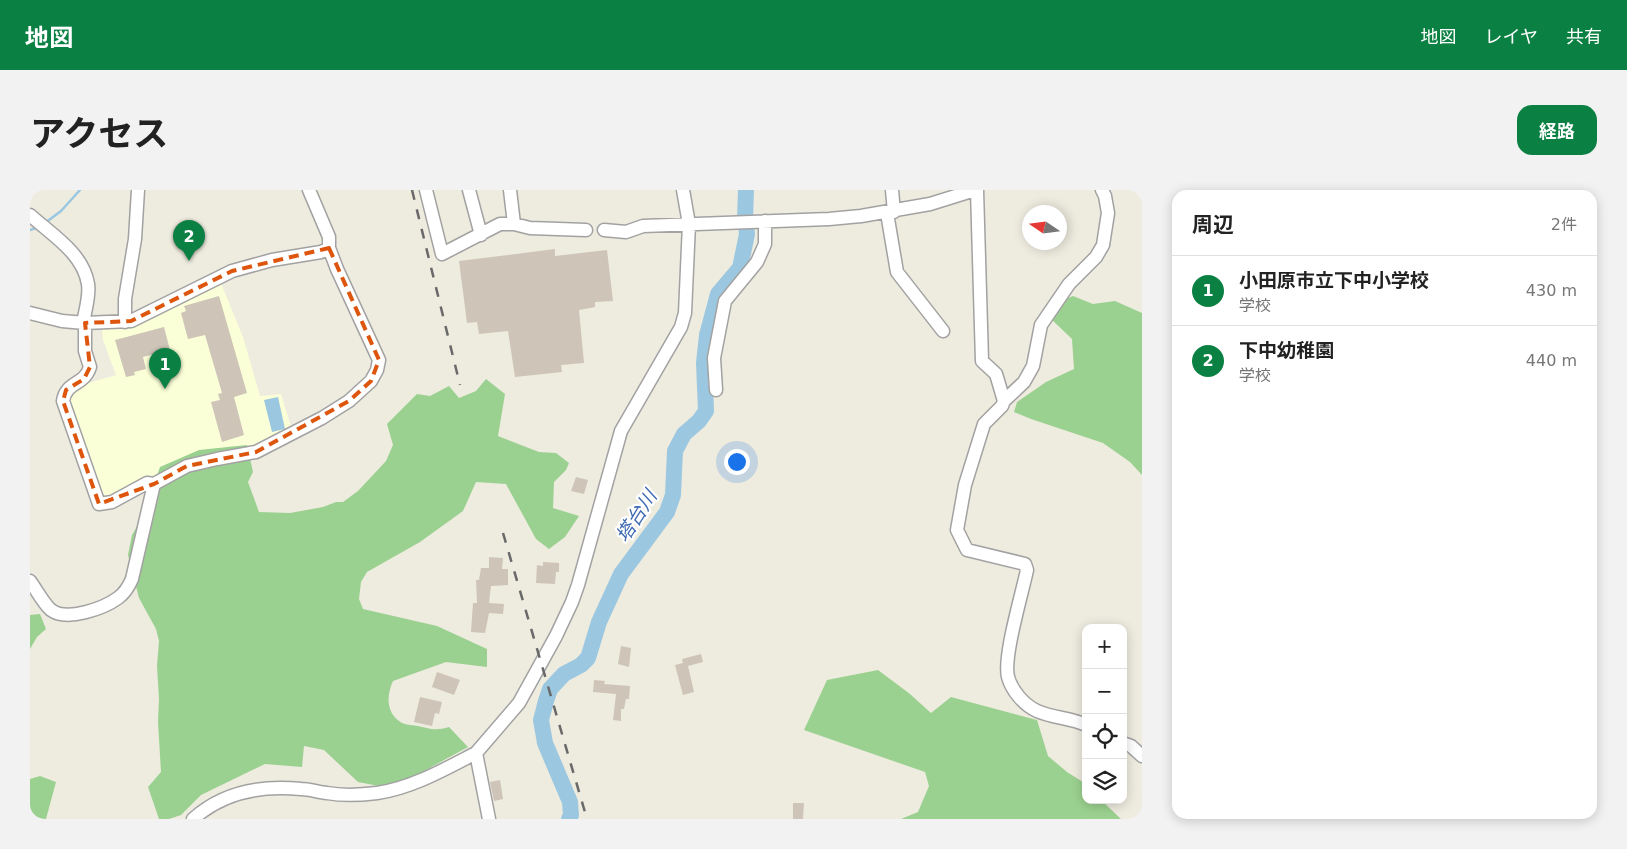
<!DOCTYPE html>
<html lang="ja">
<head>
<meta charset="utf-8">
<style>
  body { margin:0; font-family:"DejaVu Sans","Noto Sans JP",sans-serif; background:#f2f2f2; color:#222 }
  .controls { position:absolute; right:15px; bottom:15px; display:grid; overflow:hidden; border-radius:10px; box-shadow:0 2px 12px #0003 }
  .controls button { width:45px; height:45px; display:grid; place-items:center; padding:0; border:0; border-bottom:1px solid #e0e0e0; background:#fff; color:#222; font:25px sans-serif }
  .compass { position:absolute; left:992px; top:15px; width:45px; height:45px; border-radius:50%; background:#fff; box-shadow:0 2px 12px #0003; rotate:283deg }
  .you { position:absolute; left:706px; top:271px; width:18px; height:18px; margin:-12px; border:4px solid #fff; border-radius:50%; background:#1a73e8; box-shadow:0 0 0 8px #1a73e833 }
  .badge { display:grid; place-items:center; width:32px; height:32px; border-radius:50%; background:#0b8043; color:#fff; font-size:16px; font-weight:700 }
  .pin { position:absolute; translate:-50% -41px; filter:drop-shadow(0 1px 2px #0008) }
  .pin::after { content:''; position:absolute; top:26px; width:18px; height:15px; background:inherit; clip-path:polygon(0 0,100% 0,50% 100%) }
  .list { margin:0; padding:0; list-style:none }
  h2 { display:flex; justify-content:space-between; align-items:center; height:65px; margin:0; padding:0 20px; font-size:21px }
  h2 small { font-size:16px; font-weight:400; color:#767676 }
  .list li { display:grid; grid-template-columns:32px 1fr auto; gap:15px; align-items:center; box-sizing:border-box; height:70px; padding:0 20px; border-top:1px solid #e0e0e0 }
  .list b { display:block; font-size:19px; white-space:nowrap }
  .list p { margin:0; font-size:16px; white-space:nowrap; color:#767676 }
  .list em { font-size:16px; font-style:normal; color:#767676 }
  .icon { flex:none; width:28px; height:28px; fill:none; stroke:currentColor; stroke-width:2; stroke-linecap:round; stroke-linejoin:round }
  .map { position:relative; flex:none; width:1112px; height:629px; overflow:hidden; border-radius:15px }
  header { display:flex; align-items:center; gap:30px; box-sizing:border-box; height:70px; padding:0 25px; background:#0b8043; color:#fff }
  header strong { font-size:24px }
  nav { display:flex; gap:28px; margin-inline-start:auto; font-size:18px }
  .intro { display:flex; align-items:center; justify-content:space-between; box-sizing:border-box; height:120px; padding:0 30px }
  h1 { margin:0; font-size:35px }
  .button { padding:12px 22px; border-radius:15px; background:#0b8043; color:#fff; font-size:18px; font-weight:700 }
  main { display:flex; gap:30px; padding:0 30px }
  aside { flex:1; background:#fff; border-radius:15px; box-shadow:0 2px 12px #0003 }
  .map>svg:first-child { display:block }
  .education { fill:#faffd7 }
  .forest { fill:#9bd190 }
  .water { fill:#9bc8e0 }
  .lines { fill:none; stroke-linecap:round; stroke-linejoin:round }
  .stream { stroke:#9bc8e0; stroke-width:2.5 }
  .river { stroke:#9bc8e0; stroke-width:16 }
  .building { fill:#cec4b8 }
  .minor-casing { stroke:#a2a2a2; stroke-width:15 }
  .minor { stroke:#fff; stroke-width:12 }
  .rail { stroke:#696969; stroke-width:2.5; stroke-dasharray:10 10; stroke-linecap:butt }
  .marked { fill:none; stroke:#de560d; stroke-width:4; stroke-dasharray:10 6; stroke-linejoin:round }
  .labels { text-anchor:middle; stroke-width:4.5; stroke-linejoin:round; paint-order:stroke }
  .water-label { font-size:19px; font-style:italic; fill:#406bb2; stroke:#fff }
</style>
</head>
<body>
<header>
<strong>地図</strong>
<nav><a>地図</a><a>レイヤ</a><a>共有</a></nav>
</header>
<div class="intro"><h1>アクセス</h1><a class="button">経路</a></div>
<main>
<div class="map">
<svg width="1112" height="629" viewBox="0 0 1112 629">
  <rect width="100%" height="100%" fill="#eeebdf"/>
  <path class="education" d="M 190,91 L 213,147 L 230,206 L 251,204 L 262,240 L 231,257 L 118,288 L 79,307 L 71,304 L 37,212 L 38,204 L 51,195 L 86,185 L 73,150 L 72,138 Z"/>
  <path class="forest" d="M 1043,106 L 1063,114 L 1085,111 L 1112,123 L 1112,285 L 1100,272 L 1073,253 L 1001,229 L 984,222 L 987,212 L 1016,192 L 1044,179 L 1042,149 L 1018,126 L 1021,115 Z
    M 456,189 L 475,204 L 468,246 L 509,262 L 526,263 L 539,273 L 536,280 L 524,292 L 523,318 L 549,326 L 535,347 L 519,359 L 506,349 L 476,294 L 446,292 L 433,321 L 390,352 L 337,382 L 331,392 L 329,409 L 333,419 L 407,436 L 457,459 L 457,477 L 416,472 L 363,491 C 356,506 356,524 372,533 C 377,535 383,535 388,536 C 401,539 406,541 419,537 L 438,557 L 383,587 L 354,597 L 328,592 L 294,560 L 274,556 L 272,577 L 235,574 L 171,605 L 151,625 L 139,629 L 129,629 L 118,597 L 131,582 L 128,532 L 129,509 L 127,476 L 129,451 L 126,439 L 109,408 L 98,365 L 102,345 L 113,326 L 130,277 L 169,260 L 217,255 L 223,282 L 218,292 L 229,322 L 260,323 L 293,317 L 306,312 L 313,312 L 328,301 L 356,271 L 363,255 L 357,234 L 387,204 L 400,206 L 419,196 L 429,208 L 446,201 Z
    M 10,424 L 16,439 L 7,447 L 0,459 L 0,425 Z
    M 848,480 L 880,504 L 901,523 L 921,507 L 1007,530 L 1018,566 L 1037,582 L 1056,594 L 1056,610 L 1071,610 L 1091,629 L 871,629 L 888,622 L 899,596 L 895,582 L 774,540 L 797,490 Z
    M 10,586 L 26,592 L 16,629 L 0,629 L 0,589 Z"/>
  <path class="water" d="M 248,207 L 255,239 L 242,242 L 234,210 Z"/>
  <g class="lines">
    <path class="stream" d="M 15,33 L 31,21 L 50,0
      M 0,40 L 8,37"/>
    <path class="river" d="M 539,629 L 541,625 L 540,612 L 515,553 L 511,530 L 516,511 L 520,499 L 534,484 L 551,475 L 558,468 L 569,432 L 591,384 L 637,322 L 643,305 L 645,261 L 654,244 L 669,231 L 676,221 L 674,173 L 677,145 L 688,104 L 710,78 L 717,44 L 715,29 L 716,0"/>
  </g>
  <path class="building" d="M 525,59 L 525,66 L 577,60 L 583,111 L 565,112 L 565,117 L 549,120 L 554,173 L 531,175 L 532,182 L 485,187 L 478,141 L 449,144 L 447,132 L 437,133 L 429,71 Z
    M 189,106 L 217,203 L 204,207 L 214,245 L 192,252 L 181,212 L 190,210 L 188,204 L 192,203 L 175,145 L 158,149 L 151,123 L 156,121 L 154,116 Z
    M 134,137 L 140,160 L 113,167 L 116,179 L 104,182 L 105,185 L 96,187 L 85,150 Z
    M 546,287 L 558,290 L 554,304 L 541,301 Z
    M 459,367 L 473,368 L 472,379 L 478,379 L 478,395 L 461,396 L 459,413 L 474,414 L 473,424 L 459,423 L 455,443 L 441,442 L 443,413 L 447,413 L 446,390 L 449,390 L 451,378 L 459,378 Z
    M 513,372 L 529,373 L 529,382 L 526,382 L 525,394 L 506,393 L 507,375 L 513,376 Z
    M 591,456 L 601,458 L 599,477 L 588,474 Z
    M 671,464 L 673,472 L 658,476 L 664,502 L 653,505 L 645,475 L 653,473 L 652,469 Z
    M 407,482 L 430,490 L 424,505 L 402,497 Z
    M 564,490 L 575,491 L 574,494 L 600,496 L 599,509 L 596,509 L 594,519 L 591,519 L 591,531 L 583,530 L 586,504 L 563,502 Z
    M 390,507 L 412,512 L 409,524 L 405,523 L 402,536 L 384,532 Z
    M 470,590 L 473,609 L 464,611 L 460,592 Z
    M 763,613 L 774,613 L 773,629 L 763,629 Z"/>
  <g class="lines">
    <defs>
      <path id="minor" d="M 396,0 L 412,64 L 470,34 L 484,34 L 500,38 L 556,40
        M 439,0 L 451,45
        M 480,0 L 484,34
        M 862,0 L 864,22
        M 947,0 L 952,171 L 966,184 L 974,211 L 972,216 L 954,234 L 935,295 L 927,340 L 937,360 L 995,374 L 997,380 C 992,404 973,467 978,487 C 982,501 994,515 1007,521 C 1023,528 1041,528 1056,535
        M 857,23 L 867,82 L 913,141
        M 0,25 C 22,45 53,63 58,94 C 60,106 55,121 53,133
        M 574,40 L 596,42 L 613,36 L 799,29 L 831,26 L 900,14 L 945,0
        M 0,123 L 32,131 L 55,133 L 101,131 L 202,81 L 242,70 L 291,62 L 299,58
        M 95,132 L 95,109 L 105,49 L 108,0
        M 686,200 L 684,168 L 695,111 L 727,72 L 735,54 L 735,31
        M 974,211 L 994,192 L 1003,176 L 1011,135 L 1039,94 L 1066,67 L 1073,55 L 1078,23 L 1075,6 L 1072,0
        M 124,294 L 157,276 L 187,269 L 226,262 L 292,228 L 319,211 L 341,191 L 347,180 L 349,170 L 307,79 L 299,58 L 299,47 L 279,0
        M 0,391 C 6,399 13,413 21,420 C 37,432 74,418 88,408 C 95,403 99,396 102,389 L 124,294 L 117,293 L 82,312 L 69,314 L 33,211 C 36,191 54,196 60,177 L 55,161 L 55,133
        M 1093,553 L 1101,556 L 1112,566
        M 163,629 C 193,602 231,595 271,599 C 279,599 288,602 297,603 C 313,606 331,605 347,603 C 382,598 415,579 446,563
        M 459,629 L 446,563 L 489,513 L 526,446 L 542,412 L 548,395 L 591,241 L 651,137 L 655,123 L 659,34 L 653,0"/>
    </defs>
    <use href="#minor" class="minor-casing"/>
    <use href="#minor" class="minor"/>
    <path class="rail" d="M 382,0 L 430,195
      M 473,343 L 557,629"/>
  </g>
  <path class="marked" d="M 299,58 L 349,170 L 341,191 L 319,211 L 226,262 L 157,276 L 124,294 L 69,314 L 33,211 L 36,200 L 54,189 L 60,177 L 55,133 L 101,131 L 202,81 Z"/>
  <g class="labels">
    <g class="water-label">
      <text transform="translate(606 326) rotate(-57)" y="7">塔台川</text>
    </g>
  </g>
</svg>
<div class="controls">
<button>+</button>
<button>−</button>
<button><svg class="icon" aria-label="locate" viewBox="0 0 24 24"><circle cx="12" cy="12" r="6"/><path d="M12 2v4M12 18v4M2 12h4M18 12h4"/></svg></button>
<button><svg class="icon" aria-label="layers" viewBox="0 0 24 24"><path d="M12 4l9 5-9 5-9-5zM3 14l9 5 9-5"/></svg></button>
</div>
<svg class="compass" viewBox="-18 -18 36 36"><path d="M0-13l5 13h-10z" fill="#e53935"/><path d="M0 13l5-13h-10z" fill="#767676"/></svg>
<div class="you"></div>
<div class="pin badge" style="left:135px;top:199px">1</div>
<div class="pin badge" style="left:159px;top:71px">2</div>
</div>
<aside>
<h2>周辺<small>2件</small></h2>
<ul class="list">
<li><span class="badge">1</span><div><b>小田原市立下中小学校</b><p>学校</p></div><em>430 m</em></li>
<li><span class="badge">2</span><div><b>下中幼稚園</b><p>学校</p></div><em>440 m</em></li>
</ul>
</aside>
</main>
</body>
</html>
